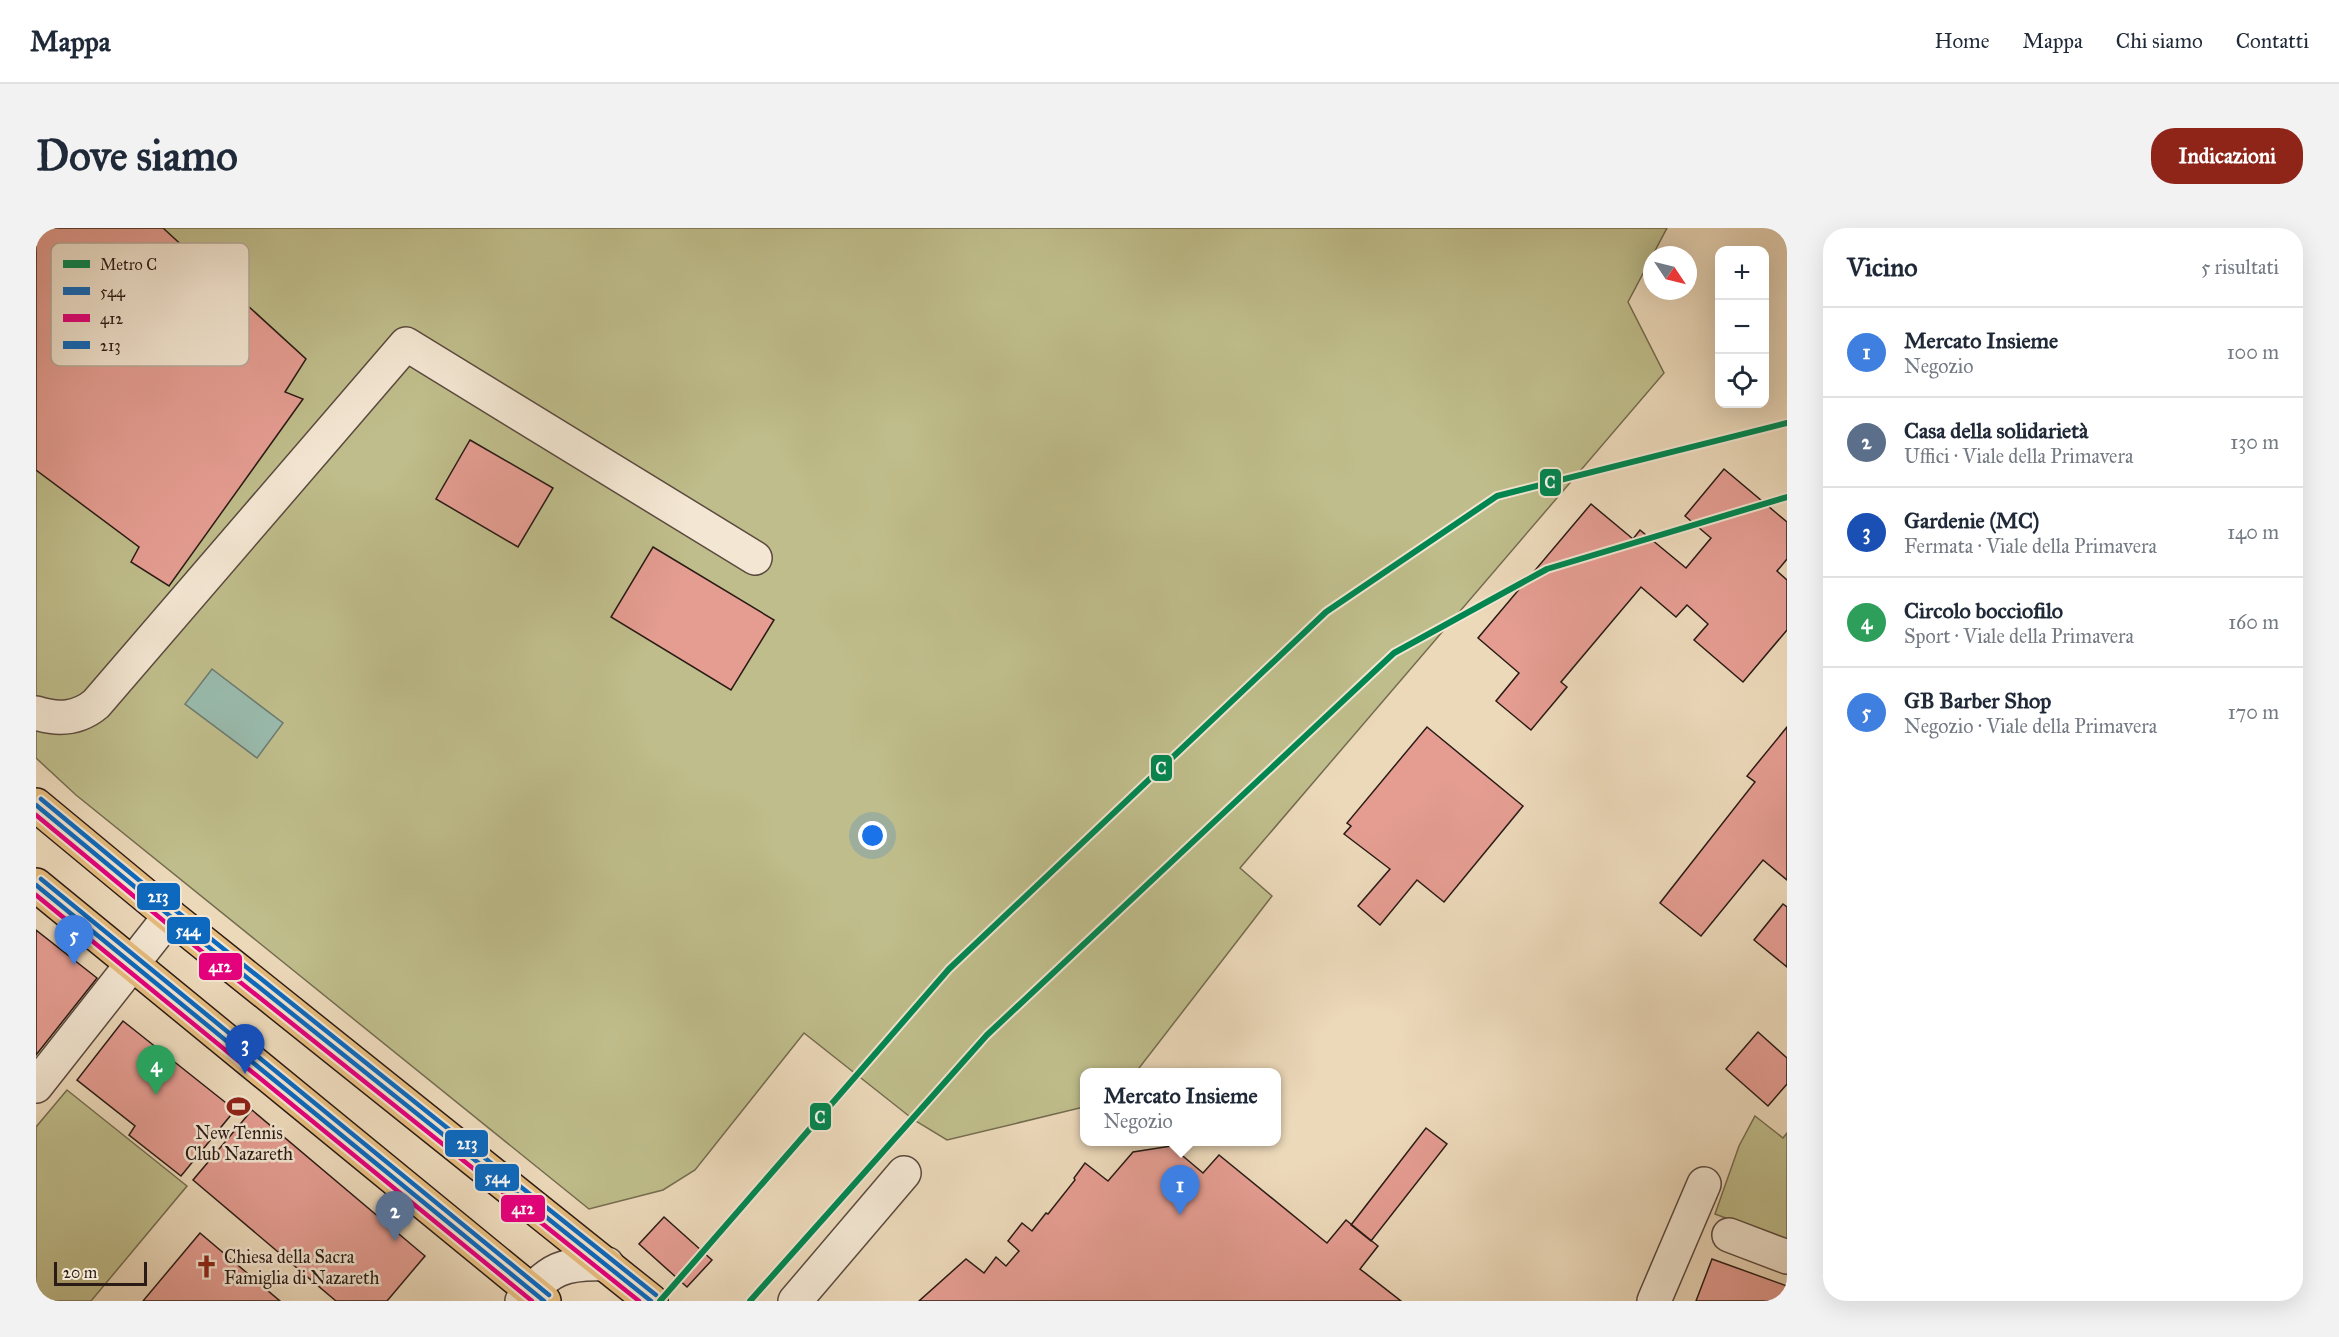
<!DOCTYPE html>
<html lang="it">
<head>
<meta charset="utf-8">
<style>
  body { margin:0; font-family:"IM FELL Great Primer",serif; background:#f2f2f3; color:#1f2937 }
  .controls { position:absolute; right:18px; top:18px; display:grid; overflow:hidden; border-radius:12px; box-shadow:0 6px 24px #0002 }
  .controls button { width:54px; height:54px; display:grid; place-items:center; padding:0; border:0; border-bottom:2px solid #e0e1e3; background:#fff; color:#1f2937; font:30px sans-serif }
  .compass { position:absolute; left:1607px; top:18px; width:54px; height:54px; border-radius:50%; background:#fff; box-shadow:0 6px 24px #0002; rotate:125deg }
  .scale { position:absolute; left:18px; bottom:15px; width:93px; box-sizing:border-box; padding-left:6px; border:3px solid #2a1b16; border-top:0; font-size:16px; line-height:21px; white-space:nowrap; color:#2a1b16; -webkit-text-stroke:4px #f3e6d2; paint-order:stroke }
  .you { position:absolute; left:837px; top:608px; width:21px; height:21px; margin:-15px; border:4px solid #fff; border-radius:50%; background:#1a73e8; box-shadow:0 0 0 9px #1a73e833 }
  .badge { display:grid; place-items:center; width:39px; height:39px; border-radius:50%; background:#8f2418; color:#fff; font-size:20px; font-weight:700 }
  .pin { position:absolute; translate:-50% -50px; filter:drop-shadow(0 2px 3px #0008) }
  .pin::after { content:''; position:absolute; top:32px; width:21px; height:18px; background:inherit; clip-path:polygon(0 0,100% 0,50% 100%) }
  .popup { position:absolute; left:1044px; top:840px; width:201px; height:78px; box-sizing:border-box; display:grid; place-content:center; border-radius:12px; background:#fff; filter:drop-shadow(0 2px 4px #0005); font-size:20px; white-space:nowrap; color:#747a83 }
  .popup b { font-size:22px; color:#1f2937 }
  .popup::after { content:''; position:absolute; left:50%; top:100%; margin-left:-12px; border:12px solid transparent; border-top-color:#fff }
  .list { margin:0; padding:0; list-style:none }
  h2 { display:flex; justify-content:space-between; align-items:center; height:78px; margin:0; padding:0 24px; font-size:26px }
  h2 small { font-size:20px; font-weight:400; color:#747a83 }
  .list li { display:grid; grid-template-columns:39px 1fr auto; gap:18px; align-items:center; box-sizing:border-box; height:90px; padding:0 24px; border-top:2px solid #e0e1e3 }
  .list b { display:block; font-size:22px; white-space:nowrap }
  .list p { margin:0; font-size:20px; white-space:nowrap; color:#747a83 }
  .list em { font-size:20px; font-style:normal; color:#747a83 }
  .icon { flex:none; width:33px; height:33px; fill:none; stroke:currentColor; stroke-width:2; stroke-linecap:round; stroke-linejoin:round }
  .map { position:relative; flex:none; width:1751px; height:1073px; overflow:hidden; border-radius:24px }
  header { display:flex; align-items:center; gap:36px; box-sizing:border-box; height:84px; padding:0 30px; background:#fff; border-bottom:2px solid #e0e1e3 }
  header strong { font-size:28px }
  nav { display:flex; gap:33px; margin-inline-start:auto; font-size:21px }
  .intro { display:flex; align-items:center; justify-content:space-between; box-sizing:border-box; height:144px; padding:0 36px }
  h1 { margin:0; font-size:42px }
  .button { padding:15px 27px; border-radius:24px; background:#8f2418; color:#fff; font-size:21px; font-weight:700 }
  main { display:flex; gap:36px; padding:0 36px }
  aside { flex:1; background:#fff; border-radius:24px; box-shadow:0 6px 24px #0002 }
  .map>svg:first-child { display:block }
  .green { fill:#bfbd8b; stroke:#746c50; stroke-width:1.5 }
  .water { fill:#99baac; stroke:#6d7a70; stroke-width:1.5 }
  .building { fill:#e59d92; stroke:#2a1b16; stroke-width:1.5 }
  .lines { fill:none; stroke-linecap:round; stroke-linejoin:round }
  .minor-casing { stroke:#5a4a3f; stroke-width:36 }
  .major-casing { stroke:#2a1b16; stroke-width:36 }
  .minor { stroke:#f3e6d2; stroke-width:33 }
  .major { stroke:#e6bc7d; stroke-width:33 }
  .bus-1-casing { stroke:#f3e6d2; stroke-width:9 }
  .bus-2-casing { stroke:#f3e6d2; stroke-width:9 }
  .bus-3-casing { stroke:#f3e6d2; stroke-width:9 }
  .bus-1 { stroke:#0c69bf; stroke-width:4.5 }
  .bus-2 { stroke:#e5007d; stroke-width:4.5 }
  .bus-3 { stroke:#0c69bf; stroke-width:4.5 }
  .metro-1-casing { stroke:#f3e6d2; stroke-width:10 }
  .metro-1 { stroke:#008751; stroke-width:6 }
  .labels { text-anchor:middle; stroke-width:5; stroke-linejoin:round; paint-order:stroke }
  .poi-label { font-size:18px; fill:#2a1b16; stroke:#f3e6d2 }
  .key { fill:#f3e6d2; stroke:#b7a99a; stroke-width:1.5 }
  .key-label { font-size:16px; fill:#2a1b16 }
  .line-badge { stroke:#f3e6d2; stroke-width:2 }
  .badge-label { font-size:16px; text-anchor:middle; font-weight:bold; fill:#fff }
</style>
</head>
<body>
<header>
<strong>Mappa</strong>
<nav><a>Home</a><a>Mappa</a><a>Chi siamo</a><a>Contatti</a></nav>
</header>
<div class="intro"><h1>Dove siamo</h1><a class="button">Indicazioni</a></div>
<main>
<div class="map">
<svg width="1751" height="1073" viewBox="0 0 1751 1073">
  <rect width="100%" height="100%" fill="#ecd9ba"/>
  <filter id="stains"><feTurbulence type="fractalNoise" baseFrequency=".00333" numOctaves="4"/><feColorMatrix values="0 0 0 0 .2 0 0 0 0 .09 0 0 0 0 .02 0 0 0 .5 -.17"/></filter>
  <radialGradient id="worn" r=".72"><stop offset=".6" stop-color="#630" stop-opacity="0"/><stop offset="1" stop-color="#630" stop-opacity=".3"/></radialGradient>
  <path class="green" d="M 0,0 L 1631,0 L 1592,74 L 1628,145 L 1204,640 L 1236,668 L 1100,844 L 1048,844 L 1048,879 L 911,912 L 878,892 L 768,805 L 659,942 L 627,962 L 553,981 L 40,567 L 0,530 Z
    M 31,862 L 151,958 L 55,1073 L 0,1073 L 0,899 Z
    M 1719,888 L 1747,910 L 1751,905 L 1751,1013 L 1679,986 L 1703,918 Z"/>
  <path class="water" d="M 176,441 L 247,495 L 221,530 L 149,476 Z"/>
  <path class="building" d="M 0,0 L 127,0 L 270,131 L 249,164 L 267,171 L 133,358 L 95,334 L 103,319 L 0,242 Z
    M 434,212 L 517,260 L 482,319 L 400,271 Z
    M 1688,241 L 1751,294 L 1751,331 L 1741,343 L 1751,352 L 1751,402 L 1707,454 L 1658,412 L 1672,396 L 1651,377 L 1640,389 L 1605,359 L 1525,454 L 1531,459 L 1495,502 L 1460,473 L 1483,445 L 1442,410 L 1555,276 L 1597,311 L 1604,302 L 1650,340 L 1675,310 L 1649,288 Z
    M 617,319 L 738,392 L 695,462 L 575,389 Z
    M 1391,499 L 1487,578 L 1408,674 L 1381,652 L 1344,697 L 1322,678 L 1354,641 L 1308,606 L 1315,598 L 1311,595 Z
    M 1751,499 L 1751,652 L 1727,632 L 1665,708 L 1624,675 L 1719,554 L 1711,548 Z
    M 1747,676 L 1751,679 L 1751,739 L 1718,712 Z
    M 0,702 L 61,750 L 0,827 Z
    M 87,793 L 199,882 L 145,948 L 93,907 L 99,898 L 41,852 Z
    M 1722,804 L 1751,830 L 1751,856 L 1732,878 L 1690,841 Z
    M 216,882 L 389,1028 L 351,1073 L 300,1073 L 157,952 Z
    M 1390,900 L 1411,916 L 1335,1013 L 1315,997 Z
    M 1135,918 L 1167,945 L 1183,927 L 1291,1015 L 1310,992 L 1342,1018 L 1324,1041 L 1365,1073 L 883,1073 L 930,1031 L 948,1045 L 960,1029 L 970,1038 L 983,1023 L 972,1013 L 986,995 L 996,1003 L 1010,985 L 1012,986 L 1039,952 L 1038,950 L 1049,935 L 1072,953 L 1097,924 Z
    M 628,989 L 676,1032 L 651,1059 L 603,1016 Z
    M 164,1005 L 244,1073 L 107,1073 Z
    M 1676,1031 L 1751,1058 L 1751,1073 L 1660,1073 Z"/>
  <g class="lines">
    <defs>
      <path id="minor" d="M 0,485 C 22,492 42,491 60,476 L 370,116 L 719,330
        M 0,858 L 134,688
        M 1693,1007 L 1751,1029
        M 486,1073 C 513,1041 528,1034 571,1036
        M 759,1073 L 868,945
        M 1618,1073 L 1668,956"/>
      <path id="major" d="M 0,577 L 134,688 L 615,1073
        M 0,657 L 508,1073"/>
    </defs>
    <use href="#minor" class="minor-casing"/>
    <use href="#major" class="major-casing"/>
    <use href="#minor" class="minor"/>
    <use href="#major" class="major"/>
    <defs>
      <path id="bus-1" d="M 0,577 L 134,688 L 615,1073
        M 0,657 L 508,1073"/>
      <path id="bus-2" d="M 0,587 L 129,694 L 603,1073
        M 0,667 L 496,1073"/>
      <path id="bus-3" d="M 5,571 L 139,682 L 620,1067
        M 5,651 L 513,1067"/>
    </defs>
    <use href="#bus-1" class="bus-1-casing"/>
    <use href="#bus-2" class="bus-2-casing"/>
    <use href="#bus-3" class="bus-3-casing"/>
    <use href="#bus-1" class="bus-1"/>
    <use href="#bus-2" class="bus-2"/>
    <use href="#bus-3" class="bus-3"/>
    <defs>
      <path id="metro-1" d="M 624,1073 L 913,741 L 1290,384 L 1461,268 L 1751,195
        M 714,1073 L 951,807 L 1358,425 L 1511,341 L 1751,269"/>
    </defs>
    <use href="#metro-1" class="metro-1-casing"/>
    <use href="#metro-1" class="metro-1"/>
  </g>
  <defs>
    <symbol id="stadium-bare" viewBox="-9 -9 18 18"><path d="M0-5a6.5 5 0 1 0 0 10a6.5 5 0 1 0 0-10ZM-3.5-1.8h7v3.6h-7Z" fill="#8f2418" stroke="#f3e6d2" stroke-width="2.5" paint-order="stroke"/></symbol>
    <symbol id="church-bare" viewBox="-9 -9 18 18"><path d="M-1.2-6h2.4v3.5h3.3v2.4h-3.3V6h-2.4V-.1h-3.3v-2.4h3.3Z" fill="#8f2418" stroke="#f3e6d2" stroke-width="2.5" paint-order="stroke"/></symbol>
  </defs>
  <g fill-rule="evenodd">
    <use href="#stadium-bare" x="186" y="862" width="33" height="33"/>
    <use href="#church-bare" x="154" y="1022" width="33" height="33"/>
  </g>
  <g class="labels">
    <g class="poi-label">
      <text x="203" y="911">New Tennis<tspan x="203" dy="21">Club Nazareth</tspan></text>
      <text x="188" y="1035" text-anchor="start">Chiesa della Sacra<tspan x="188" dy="21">Famiglia di Nazareth</tspan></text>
    </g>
  </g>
  <rect x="15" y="15" width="198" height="123" rx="9" class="key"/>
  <rect x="27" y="32" width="27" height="8" fill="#008751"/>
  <rect x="27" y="59" width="27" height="8" fill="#0c69bf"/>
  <rect x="27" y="86" width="27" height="8" fill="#e5007d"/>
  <rect x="27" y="113" width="27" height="8" fill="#0c69bf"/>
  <g class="key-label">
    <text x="64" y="42">Metro C</text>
    <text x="64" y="69">544</text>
    <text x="64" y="96">412</text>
    <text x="64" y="123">213</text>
  </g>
  <g class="line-badge">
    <rect x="1503" y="240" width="23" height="29" rx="6" fill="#008751"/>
    <rect x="1114" y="526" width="23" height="28" rx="6" fill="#008751"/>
    <rect x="100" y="654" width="45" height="29" rx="6" fill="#0c69bf"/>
    <rect x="130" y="688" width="45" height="29" rx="6" fill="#0c69bf"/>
    <rect x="162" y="724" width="45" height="29" rx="6" fill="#e5007d"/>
    <rect x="773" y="874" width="23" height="29" rx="6" fill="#008751"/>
    <rect x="408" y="901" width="45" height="29" rx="6" fill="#0c69bf"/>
    <rect x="438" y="935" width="46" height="29" rx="6" fill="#0c69bf"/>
    <rect x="464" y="966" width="46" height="29" rx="6" fill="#e5007d"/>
  </g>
  <g class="badge-label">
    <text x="1514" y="260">C</text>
    <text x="1125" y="546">C</text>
    <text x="122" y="674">213</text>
    <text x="152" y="708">544</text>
    <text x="184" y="744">412</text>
    <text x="784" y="895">C</text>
    <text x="431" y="921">213</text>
    <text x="461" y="955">544</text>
    <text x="487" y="986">412</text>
  </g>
  <rect width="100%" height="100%" filter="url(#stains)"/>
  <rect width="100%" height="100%" fill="url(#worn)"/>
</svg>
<div class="controls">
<button>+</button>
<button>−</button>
<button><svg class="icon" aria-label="locate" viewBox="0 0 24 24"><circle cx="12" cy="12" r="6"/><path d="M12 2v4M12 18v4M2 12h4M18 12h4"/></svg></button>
</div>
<svg class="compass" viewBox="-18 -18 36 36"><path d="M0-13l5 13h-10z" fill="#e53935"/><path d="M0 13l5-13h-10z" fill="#747a83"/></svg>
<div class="scale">20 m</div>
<div class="you"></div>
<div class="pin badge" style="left:1144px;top:987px;background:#3f7fe0">1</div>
<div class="popup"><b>Mercato Insieme</b>Negozio</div>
<div class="pin badge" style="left:359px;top:1013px;background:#5c6f8a">2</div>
<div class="pin badge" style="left:209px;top:846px;background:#1a4fb4">3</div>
<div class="pin badge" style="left:120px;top:867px;background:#2e9e5b">4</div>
<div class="pin badge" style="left:38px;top:737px;background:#3f7fe0">5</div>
</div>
<aside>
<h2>Vicino<small>5 risultati</small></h2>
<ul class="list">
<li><span class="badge" style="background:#3f7fe0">1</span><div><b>Mercato Insieme</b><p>Negozio</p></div><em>100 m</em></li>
<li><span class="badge" style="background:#5c6f8a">2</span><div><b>Casa della solidarietà</b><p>Uffici · Viale della Primavera</p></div><em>130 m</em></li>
<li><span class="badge" style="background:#1a4fb4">3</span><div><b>Gardenie (MC)</b><p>Fermata · Viale della Primavera</p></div><em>140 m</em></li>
<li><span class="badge" style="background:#2e9e5b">4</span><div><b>Circolo bocciofilo</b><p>Sport · Viale della Primavera</p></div><em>160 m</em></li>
<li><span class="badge" style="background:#3f7fe0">5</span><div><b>GB Barber Shop</b><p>Negozio · Viale della Primavera</p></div><em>170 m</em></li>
</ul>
</aside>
</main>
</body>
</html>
